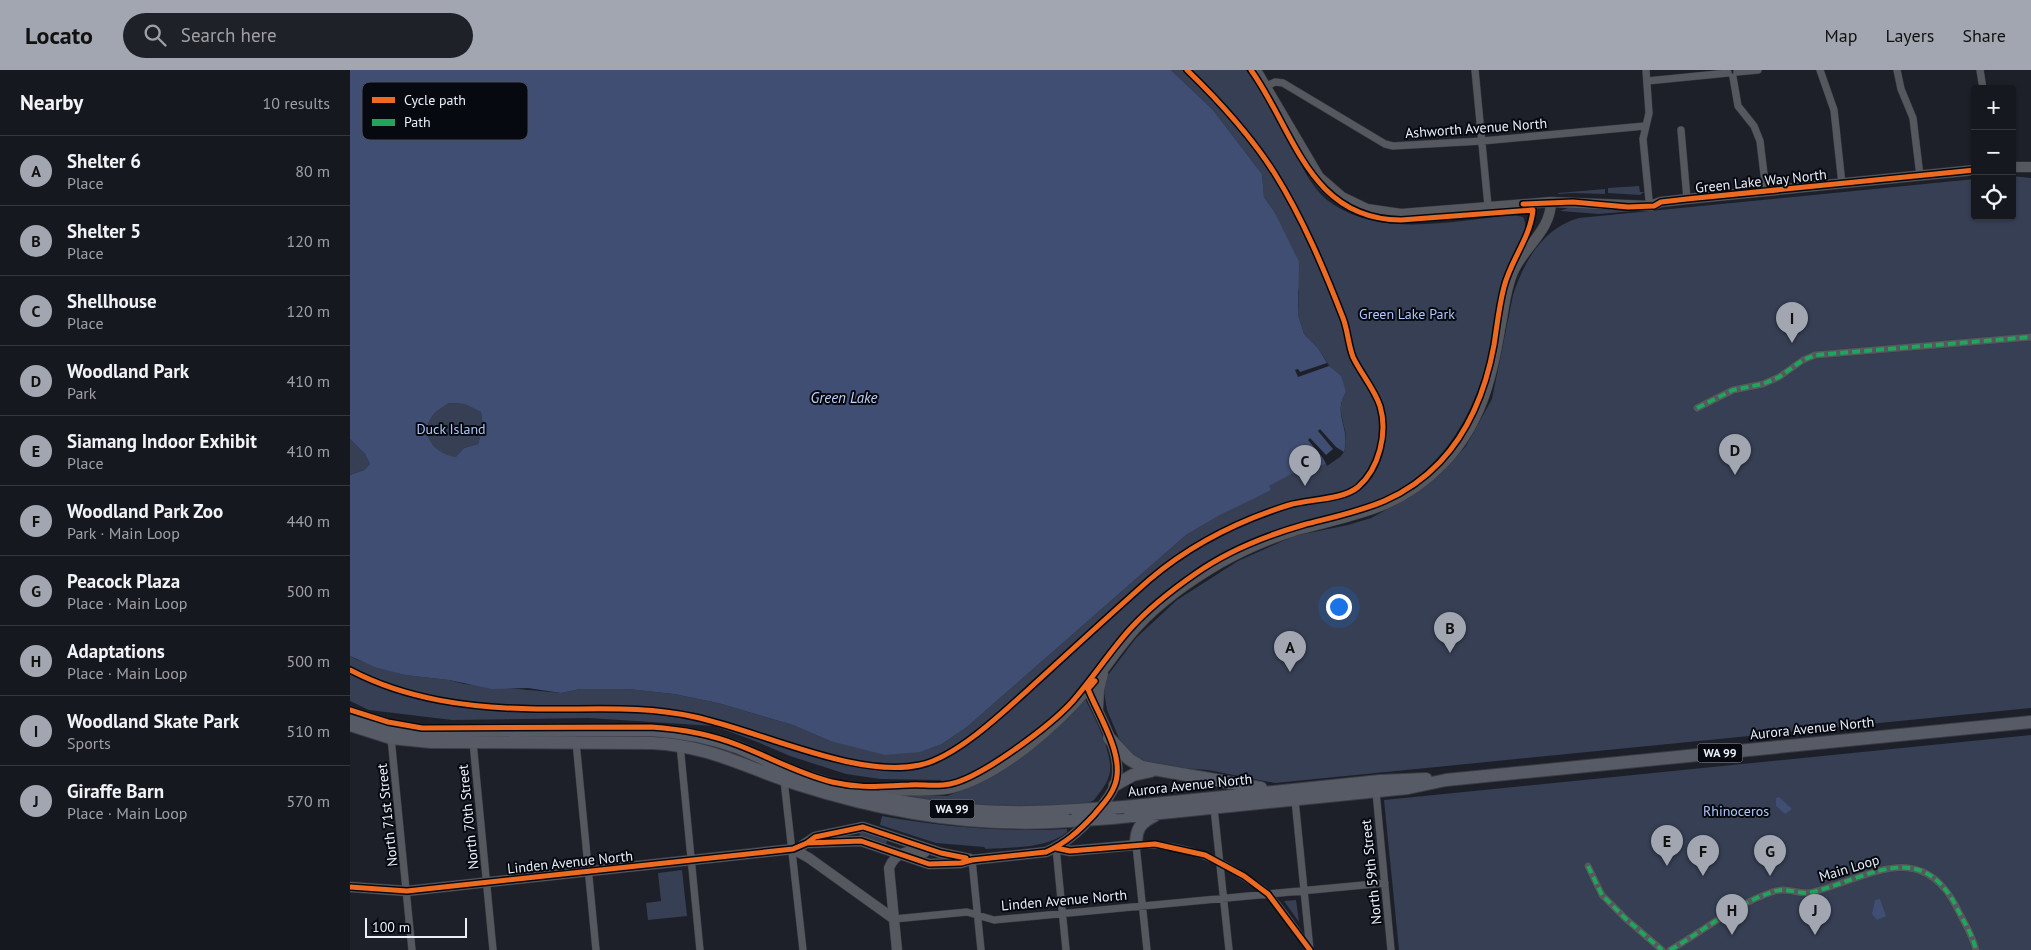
<!DOCTYPE html>
<html lang="en">
<head>
<meta charset="utf-8">
<style>
  body { margin:0; font-family:"PT Sans",sans-serif; background:#1f2128; color:#f1f3f6 }
  .controls { position:absolute; right:15px; top:15px; display:grid; overflow:hidden; border-radius:5px; box-shadow:0 1px 4px #0004 }
  .controls button { width:45px; height:45px; display:grid; place-items:center; padding:0; border:0; border-bottom:1px solid #35373d; background:#16181f; color:#f1f3f6; font:25px sans-serif }
  .scale { position:absolute; left:15px; bottom:12px; width:102px; box-sizing:border-box; padding-left:5px; border:2px solid #e9eef9; border-top:0; font-size:14px; line-height:18px; white-space:nowrap; color:#e9eef9; -webkit-text-stroke:4px #06090f; paint-order:stroke }
  .you { position:absolute; left:988px; top:536px; width:18px; height:18px; margin:-12px; border:4px solid #fff; border-radius:50%; background:#1a73e8; box-shadow:0 0 0 8px #1a73e833 }
  .badge { display:grid; place-items:center; width:32px; height:32px; border-radius:50%; background:#a2a6b0; color:#111; font-size:16px; font-weight:700 }
  .pin { position:absolute; translate:-50% -41px; filter:drop-shadow(0 1px 2px #0008) }
  .pin::after { content:''; position:absolute; top:26px; width:18px; height:15px; background:inherit; clip-path:polygon(0 0,100% 0,50% 100%) }
  .list { margin:0; padding:0; list-style:none }
  h2 { display:flex; justify-content:space-between; align-items:center; height:65px; margin:0; padding:0 20px; font-size:21px }
  h2 small { font-size:16px; font-weight:400; color:#9ea0a4 }
  .list li { display:grid; grid-template-columns:32px 1fr auto; gap:15px; align-items:center; box-sizing:border-box; height:70px; padding:0 20px; border-top:1px solid #35373d }
  .list b { display:block; font-size:19px; white-space:nowrap }
  .list p { margin:0; font-size:16px; white-space:nowrap; color:#9ea0a4 }
  .list em { font-size:16px; font-style:normal; color:#9ea0a4 }
  .icon { flex:none; width:28px; height:28px; fill:none; stroke:currentColor; stroke-width:2; stroke-linecap:round; stroke-linejoin:round }
  .map { position:relative; flex:none; width:1681px; height:880px; overflow:hidden }
  header { display:flex; align-items:center; gap:30px; box-sizing:border-box; height:70px; padding:0 25px; background:#a2a6b0; color:#111 }
  header strong { font-size:24px }
  nav { display:flex; gap:28px; margin-inline-start:auto; font-size:18px }
  .search { width:350px; height:45px; background:#1f2128; display:flex; align-items:center; gap:12px; box-sizing:border-box; padding:0 18px; border-radius:28px; color:#9ea0a4; font-size:19px }
  main { display:flex }
  aside { flex:1; background:#16181f }
  .map>svg:first-child { display:block }
  .green { fill:#363f54 }
  .water { fill:#404e73; fill-rule:evenodd }
  .pier { fill:#1d2029 }
  .lines { fill:none; stroke-linecap:round; stroke-linejoin:round }
  .street-casing { stroke:#3a3b43; stroke-width:8 }
  .secondary-casing { stroke:#3a3b43; stroke-width:11 }
  .highway-casing { stroke:#3a3b43; stroke-width:14 }
  .street { stroke:#55585f; stroke-width:7 }
  .secondary { stroke:#55585f; stroke-width:10 }
  .highway { stroke:#565b65; stroke-width:12 }
  .highway-bridge-casing { stroke:#3a3b43; stroke-width:14; stroke-linecap:butt }
  .highway-bridge { stroke:#565b65; stroke-width:12 }
  .quiet { stroke:#20a55d; stroke-width:4; stroke-dasharray:8 4; stroke-linecap:butt }
  .cycleway-casing { stroke:#06090f; stroke-width:8 }
  .cycleway { stroke:#ed6a23; stroke-width:5 }
  .labels { text-anchor:middle; stroke-width:4; stroke-linejoin:round; paint-order:stroke }
  .shield { fill:#06090f; stroke:#a5a9b3; stroke-width:1 }
  .shield-label { font-size:12px; font-weight:bold; fill:#e9eef9 }
  .street-label { font-size:14px; fill:#e9eef9; stroke:#06090f }
  .park-label { font-size:14px; fill:#b0c7fb; stroke:#06090f }
  .water-label { font-size:15px; font-style:italic; fill:#c0d1f9; stroke:#06090f }
  .key { fill:#06090f; stroke:#4a4e55; stroke-width:1 }
  .key-label { font-size:14px; fill:#e9eef9 }
</style>
</head>
<body>
<header>
<strong>Locato</strong>
<div class="search"><svg class="icon" aria-label="search" viewBox="0 0 24 24"><circle cx="10" cy="10" r="6"/><path d="M15 15l6 6"/></svg>Search here</div>
<nav><a>Map</a><a>Layers</a><a>Share</a></nav>
</header>
<main>
<aside>
<h2>Nearby<small>10 results</small></h2>
<ul class="list">
<li><span class="badge">A</span><div><b>Shelter 6</b><p>Place</p></div><em>80 m</em></li>
<li><span class="badge">B</span><div><b>Shelter 5</b><p>Place</p></div><em>120 m</em></li>
<li><span class="badge">C</span><div><b>Shellhouse</b><p>Place</p></div><em>120 m</em></li>
<li><span class="badge">D</span><div><b>Woodland Park</b><p>Park</p></div><em>410 m</em></li>
<li><span class="badge">E</span><div><b>Siamang Indoor Exhibit</b><p>Place</p></div><em>410 m</em></li>
<li><span class="badge">F</span><div><b>Woodland Park Zoo</b><p>Park · Main Loop</p></div><em>440 m</em></li>
<li><span class="badge">G</span><div><b>Peacock Plaza</b><p>Place · Main Loop</p></div><em>500 m</em></li>
<li><span class="badge">H</span><div><b>Adaptations</b><p>Place · Main Loop</p></div><em>500 m</em></li>
<li><span class="badge">I</span><div><b>Woodland Skate Park</b><p>Sports</p></div><em>510 m</em></li>
<li><span class="badge">J</span><div><b>Giraffe Barn</b><p>Place · Main Loop</p></div><em>570 m</em></li>
</ul>
</aside>
<div class="map">
<svg width="1681" height="880" viewBox="0 0 1681 880">
  <rect width="100%" height="100%" fill="#1d2029"/>
  <path class="green" d="M 821,0 L 896,0 L 917,30 L 899,0 C 923,33 938,70 960,105 C 1003,173 1098,148 1164,141 L 1180,141 L 1181,144 L 1164,143 C 1104,148 1023,169 974,124 C 960,112 954,94 944,80 C 953,100 965,123 984,135 C 1035,168 1106,150 1164,145 L 1173,147 C 1184,169 1156,191 1153,213 C 1139,308 1115,400 1014,436 C 991,444 967,447 944,454 C 919,461 894,472 871,485 C 847,499 821,515 800,534 C 783,550 771,569 757,587 C 748,597 738,607 729,617 C 740,639 762,677 760,701 C 759,712 750,722 744,730 C 720,745 590,731 557,728 L 557,724 L 597,726 L 612,720 L 590,710 L 530,709 L 496,704 L 440,686 L 405,671 L 364,656 L 239,648 L 102,650 L 19,640 L 0,631 L 0,586 L 8,590 L 55,605 L 99,610 L 114,614 L 211,623 L 230,619 L 278,619 L 324,624 L 368,633 L 443,655 L 480,671 L 569,682 L 592,674 L 617,657 L 836,465 L 939,404 L 945,402 L 947,407 L 976,394 L 994,382 C 1002,357 982,345 996,322 L 968,278 L 954,264 L 948,245 L 949,221 L 933,162 L 924,141 L 914,127 L 912,104 L 863,40 Z
    M 1662,106 L 1681,108 L 1681,638 L 925,713 L 858,700 L 814,697 L 794,692 L 782,685 L 771,673 L 757,640 L 754,622 L 758,605 L 786,568 L 827,530 L 888,491 L 944,466 L 998,455 L 1021,448 L 1058,428 L 1093,401 L 1116,376 L 1142,329 L 1163,225 C 1174,191 1193,158 1229,148 L 1625,109 L 1625,146 L 1662,146 Z
    M 1289,116 L 1290,122 L 1294,122 L 1290,125 L 1258,123 L 1258,118 Z
    M 1255,119 L 1255,124 L 1222,123 L 1208,124 L 1208,123 Z
    M 1218,138 L 1225,138 L 1284,141 L 1249,144 L 1210,141 Z
    M 99,333 L 116,334 L 131,342 L 133,357 L 128,374 L 114,378 L 106,388 C 88,385 69,367 81,348 C 85,341 92,337 99,333 Z
    M 0,369 L 15,384 L 20,394 L 14,400 L 0,405 Z
    M 1681,665 L 1681,880 L 1049,880 L 1034,730 Z
    M 532,746 C 593,757 654,762 717,759 L 717,762 C 697,779 661,777 636,779 L 634,777 L 586,773 L 530,755 Z
    M 509,760 L 538,768 L 535,777 L 510,768 Z
    M 332,800 L 337,846 L 298,850 L 296,833 L 311,831 L 308,803 Z
    M 946,830 L 949,852 L 934,831 Z"/>
  <path class="water" d="M 0,0 L 821,0 L 863,40 L 912,104 L 914,127 L 924,141 L 949,192 L 948,245 L 954,264 L 968,278 L 979,296 L 991,306 L 996,322 C 982,345 1001,357 994,382 L 976,394 L 947,407 L 945,402 L 919,416 L 921,420 L 870,445 L 836,465 L 617,657 L 592,674 L 570,682 L 535,685 L 480,671 L 443,655 L 368,633 L 324,624 L 278,619 L 230,619 L 211,623 L 178,618 L 142,619 L 99,610 L 55,605 L 25,597 L 0,586 L 0,405 L 14,400 L 20,394 L 15,384 L 0,369 ZM 99,333 L 115,334 L 131,342 L 133,357 L 128,374 L 114,378 L 106,387 C 88,385 69,367 81,348 C 85,341 93,337 99,333 Z
    M 1429,727 L 1442,739 L 1435,744 L 1426,736 L 1426,728 Z
    M 1530,829 L 1536,846 L 1527,850 L 1522,844 L 1525,830 Z"/>
  <path class="pier" d="M 977,293 L 979,296 L 948,307 L 945,300 L 948,299 L 950,302 Z
    M 970,359 L 986,377 L 994,382 L 990,387 L 977,396 L 973,388 L 958,370 L 960,368 L 976,385 L 983,379 L 968,361 Z"/>
  <g class="lines">
    <defs>
      <path id="street" d="M 1125,0 L 1138,136
        M 1296,0 L 1299,43 L 1293,69 L 1299,130
        M 1470,0 L 1484,40 L 1492,114
        M 1547,0 L 1551,19 L 1563,48 L 1570,106
        M 1630,0 L 1633,19
        M 1387,2 L 1408,0
        M 1383,7 L 1388,36 L 1404,56 L 1410,71 L 1416,121
        M 1297,11 L 1378,3
        M 917,16 L 925,12 L 933,13 L 1035,74 L 1043,76 L 1132,71 L 1295,56
        M 1331,60 L 1337,129
        M 1347,338 L 1383,320 L 1413,314 L 1429,307 L 1453,290 L 1465,285 L 1681,267
        M 41,668 L 62,880
        M 123,672 L 143,880
        M 226,672 L 246,880
        M 330,675 L 350,880
        M 434,710 L 453,880
        M 1026,722 L 1041,880
        M 945,730 L 960,880
        M 864,738 L 879,880
        M 706,778 L 716,880
        M 622,790 L 631,880
        M 1238,796 L 1252,825 L 1276,849 L 1312,880
        M 544,849 L 617,842 L 644,850 L 1035,813
        M 797,880 L 786,775 C 829,773 866,786 900,811 C 906,815 914,819 919,825 C 934,841 947,862 960,880
        M 1320,880 C 1355,860 1384,835 1422,822 C 1437,816 1450,826 1463,822 C 1518,808 1570,768 1606,836 C 1613,851 1622,863 1626,880"/>
      <path id="secondary" d="M 906,0 L 969,107 L 992,127 L 1017,139 L 1051,144 L 1201,132 L 1300,136 L 1311,132 L 1337,129 L 1625,100
        M 1662,97 L 1681,97
        M 748,639 L 749,620 L 753,604
        M 530,727 L 535,721 C 557,719 581,723 602,718 C 651,705 705,657 737,620 C 755,600 769,576 788,556 C 812,530 841,510 872,492 C 896,479 921,468 947,460 C 1006,444 1048,440 1093,394 C 1130,356 1142,309 1150,259 C 1154,240 1155,220 1163,202 C 1174,177 1201,160 1201,132
        M 457,773 L 511,771 L 579,794 L 611,793 L 622,790 L 696,782 C 716,773 729,761 744,745 C 751,736 760,728 764,717 C 777,688 749,647 738,619
        M 453,775 L 465,767 L 513,757 L 591,783 L 620,789
        M 706,778 L 720,781 L 786,775
        M 0,817 L 57,821 L 443,779 L 459,788 L 544,849
        M 547,880 L 539,798 C 546,781 559,780 575,782"/>
      <path id="highway" d="M 0,643 L 37,655 L 71,661 L 301,660 C 331,662 359,667 387,677 C 411,687 435,700 460,708 C 546,737 636,747 726,740
        M 0,655 L 41,668 L 81,672 L 302,673 C 362,676 396,698 450,715 C 538,743 627,758 719,751
        M 759,668 L 779,689 L 792,697 L 911,718
        M 765,715 L 783,705 L 801,701
        M 774,737 L 1030,711 L 1076,709
        M 762,748 L 1058,718 L 1096,710 L 1681,652
        M 786,775 C 786,759 790,753 804,746"/>
    </defs>
    <use href="#street" class="street-casing"/>
    <use href="#secondary" class="secondary-casing"/>
    <use href="#highway" class="highway-casing"/>
    <use href="#street" class="street"/>
    <use href="#secondary" class="secondary"/>
    <use href="#highway" class="highway"/>
    <defs>
      <path id="highway-bridge" d="M 726,740 L 774,737
        M 719,751 L 762,748"/>
    </defs>
    <use href="#highway-bridge" class="highway-bridge-casing"/>
    <use href="#highway-bridge" class="highway-bridge"/>
    <path class="quiet" d="M 1347,338 L 1383,320 L 1413,314 L 1429,307 L 1453,290 L 1465,285 L 1681,267
      M 1238,796 L 1252,825 L 1276,849 L 1312,880
      M 1320,880 C 1355,860 1384,835 1422,822 C 1437,816 1450,826 1463,822 C 1518,808 1570,768 1606,836 C 1613,851 1622,863 1626,880"/>
    <defs>
      <path id="cycleway" d="M 1173,134 L 1223,132 L 1278,137 L 1304,136 L 1311,132 L 1337,129 L 1625,100
        M 0,600 C 57,630 121,638 186,639 C 240,640 292,635 345,647 C 410,661 507,709 570,695 C 609,687 662,634 692,607 C 728,574 763,542 799,510 C 840,475 888,451 939,435 C 959,429 993,430 1008,417 C 1029,399 1038,363 1030,336 C 1024,318 1011,304 1003,287 C 998,274 998,261 993,248 C 974,199 953,149 925,104 C 901,66 869,31 837,0
        M 0,640 L 38,652 L 72,658 L 301,657 C 331,659 360,664 388,675 C 420,687 449,704 482,712 C 512,719 530,716 559,715 C 572,714 586,717 600,714 C 631,708 700,656 722,632 C 743,608 760,581 781,558 C 800,537 822,520 845,504 C 876,482 915,466 953,455 C 1006,441 1049,435 1090,392 C 1121,359 1136,319 1144,275 C 1147,256 1149,236 1154,217 C 1161,189 1180,169 1183,140 L 1051,150 C 959,149 945,62 901,0
        M 457,773 L 511,771 L 579,794 L 611,793 L 622,790 L 696,782 C 716,773 729,761 744,745 C 751,736 760,728 764,717 C 777,688 749,647 738,619 L 745,611
        M 706,778 L 720,781 L 805,774 L 855,785 L 894,806 L 918,824 L 960,880
        M 0,817 L 57,821 L 443,779 L 457,773 L 465,767 L 513,757 L 591,783 L 616,788"/>
    </defs>
    <use href="#cycleway" class="cycleway-casing"/>
    <use href="#cycleway" class="cycleway"/>
  </g>
  <g class="labels">
    <g class="shield">
      <rect x="1347.5" y="673.5" width="45" height="19" rx="4"/>
      <rect x="579.5" y="729.5" width="45" height="19" rx="4"/>
    </g>
    <g class="shield-label">
      <text x="1370" y="687">WA 99</text>
      <text x="602" y="743">WA 99</text>
    </g>
    <g class="street-label">
      <text transform="translate(1126 58) rotate(-4)" y="5">Ashworth Avenue North</text>
      <text transform="translate(1411 111) rotate(-6)" y="5">Green Lake Way North</text>
      <text transform="translate(1462 658) rotate(-6)" y="5">Aurora Avenue North</text>
      <text transform="translate(840 715) rotate(-6)" y="5">Aurora Avenue North</text>
      <text transform="translate(37 745) rotate(-96)" y="5">North 71st Street</text>
      <text transform="translate(118 747) rotate(-96)" y="5">North 70th Street</text>
      <text transform="translate(220 792) rotate(-6)" y="5">Linden Avenue North</text>
      <text transform="translate(1499 798) rotate(-17)" y="5">Main Loop</text>
      <text transform="translate(1021 802) rotate(-96)" y="5">North 59th Street</text>
      <text transform="translate(714 830) rotate(-5)" y="5">Linden Avenue North</text>
    </g>
    <g class="park-label">
      <text x="1057" y="249">Green Lake Park</text>
      <text x="101" y="364">Duck Island</text>
      <text x="1386" y="746">Rhinoceros</text>
    </g>
    <g class="water-label">
      <text x="494" y="333">Green Lake</text>
    </g>
  </g>
  <rect x="12" y="12" width="166" height="58" rx="8" class="key"/>
  <rect x="22" y="27" width="23" height="6" fill="#ed6a23"/>
  <rect x="22" y="49" width="23" height="7" fill="#20a55d"/>
  <g class="key-label">
    <text x="54" y="35">Cycle path</text>
    <text x="54" y="57">Path</text>
  </g>
</svg>
<div class="controls">
<button>+</button>
<button>−</button>
<button><svg class="icon" aria-label="locate" viewBox="0 0 24 24"><circle cx="12" cy="12" r="6"/><path d="M12 2v4M12 18v4M2 12h4M18 12h4"/></svg></button>
</div>
<div class="scale">100 m</div>
<div class="you"></div>
<div class="pin badge" style="left:940px;top:602px">A</div>
<div class="pin badge" style="left:1100px;top:583px">B</div>
<div class="pin badge" style="left:955px;top:416px">C</div>
<div class="pin badge" style="left:1385px;top:405px">D</div>
<div class="pin badge" style="left:1317px;top:796px">E</div>
<div class="pin badge" style="left:1353px;top:806px">F</div>
<div class="pin badge" style="left:1420px;top:806px">G</div>
<div class="pin badge" style="left:1382px;top:865px">H</div>
<div class="pin badge" style="left:1442px;top:273px">I</div>
<div class="pin badge" style="left:1465px;top:865px">J</div>
</div>
</main>
</body>
</html>
